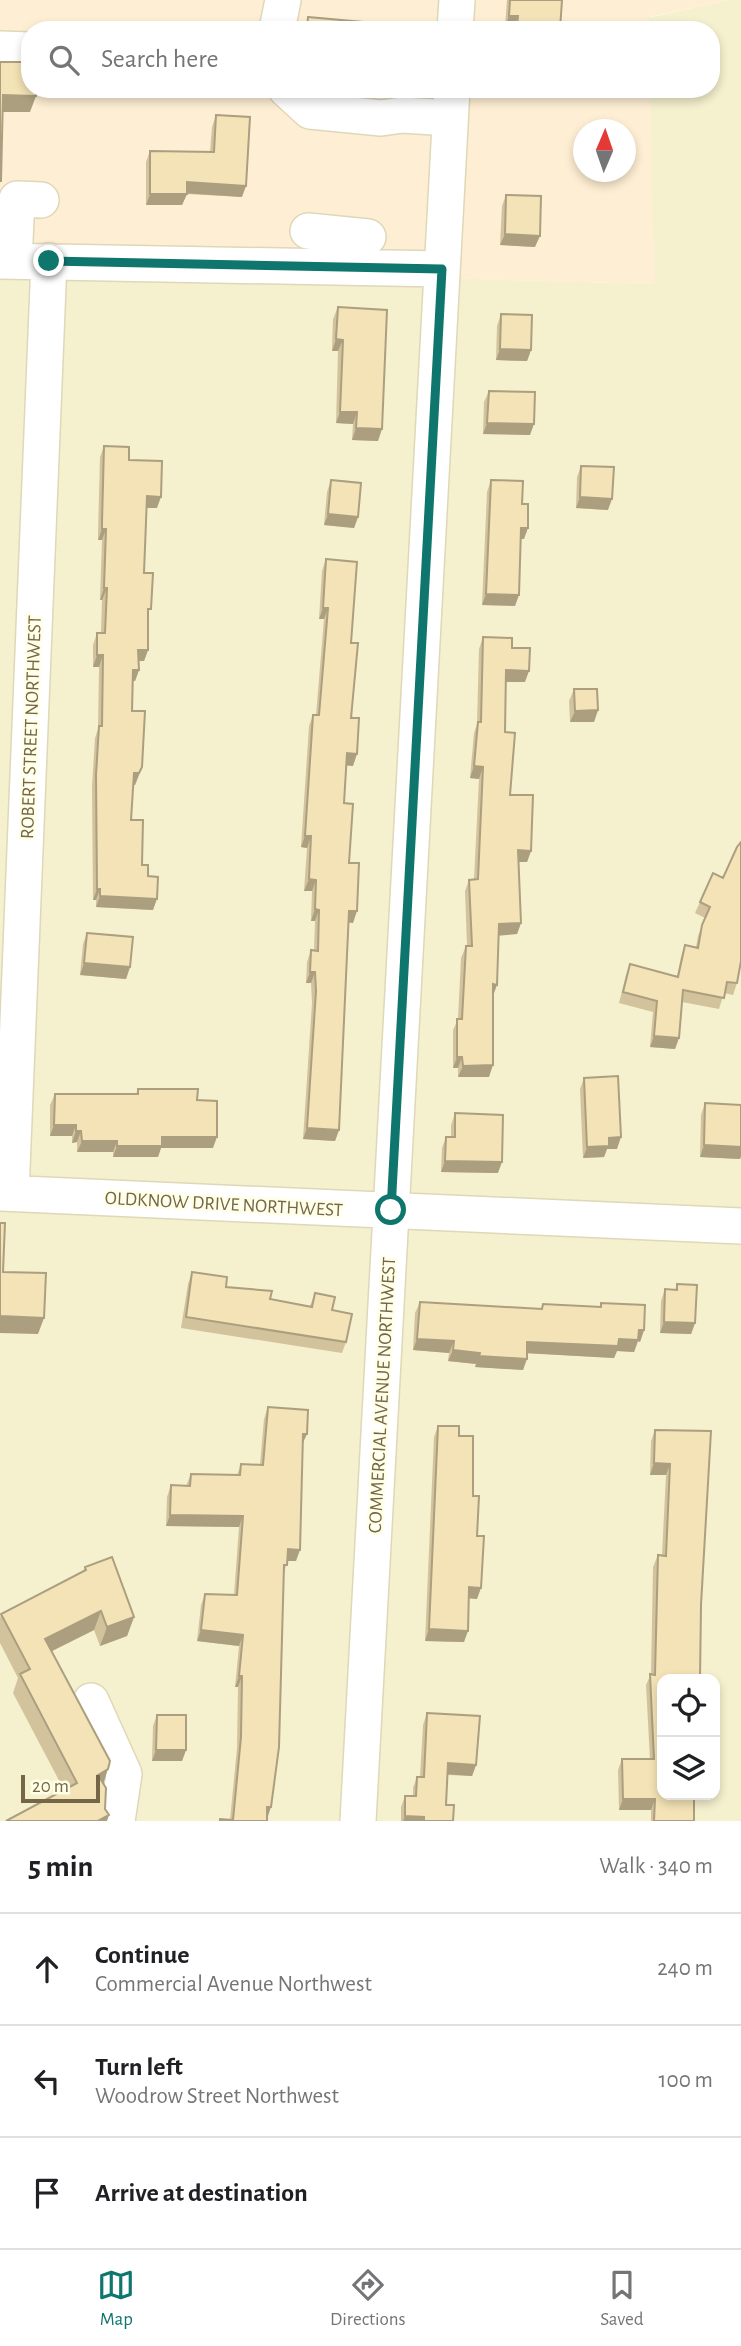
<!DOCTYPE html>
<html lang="en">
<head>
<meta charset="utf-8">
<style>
  body { margin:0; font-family:"Alegreya Sans",sans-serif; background:#f2f2f2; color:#202124 }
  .controls { position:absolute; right:21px; bottom:21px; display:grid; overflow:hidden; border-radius:14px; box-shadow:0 4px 10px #0003 }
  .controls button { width:63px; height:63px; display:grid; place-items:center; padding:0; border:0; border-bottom:2px solid #e0e0e0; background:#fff; color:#202124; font:35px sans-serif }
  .compass { position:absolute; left:573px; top:119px; width:63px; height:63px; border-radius:50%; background:#fff; box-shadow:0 4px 10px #0003; rotate:2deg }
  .scale { position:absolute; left:21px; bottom:18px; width:79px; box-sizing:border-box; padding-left:7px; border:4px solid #746646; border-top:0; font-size:19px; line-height:24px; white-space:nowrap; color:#746646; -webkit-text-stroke:5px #fffee7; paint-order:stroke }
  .stop { position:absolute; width:21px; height:21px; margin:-16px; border:5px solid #0f766e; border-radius:50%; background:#fff }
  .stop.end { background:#0f766e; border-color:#fff; box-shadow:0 2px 7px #0008 }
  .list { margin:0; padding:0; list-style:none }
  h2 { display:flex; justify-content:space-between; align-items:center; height:91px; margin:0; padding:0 28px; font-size:30px }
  h2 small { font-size:23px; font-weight:400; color:#757577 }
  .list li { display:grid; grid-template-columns:46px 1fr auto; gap:21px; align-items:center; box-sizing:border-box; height:112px; padding:0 28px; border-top:2px solid #e0e0e0 }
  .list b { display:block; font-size:26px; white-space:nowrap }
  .list p { margin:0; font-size:23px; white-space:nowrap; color:#757577 }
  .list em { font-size:23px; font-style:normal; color:#757577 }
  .icon { flex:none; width:38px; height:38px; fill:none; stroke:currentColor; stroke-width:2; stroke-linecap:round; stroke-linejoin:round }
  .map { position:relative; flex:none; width:741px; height:1821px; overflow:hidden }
  .search { position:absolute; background:#fff; box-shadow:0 4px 10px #0003; left:21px; right:21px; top:21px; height:77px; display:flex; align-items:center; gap:18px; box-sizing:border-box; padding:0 24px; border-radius:28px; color:#757577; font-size:26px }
  .sheet { height:427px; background:#fff }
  nav { display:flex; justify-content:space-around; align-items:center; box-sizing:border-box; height:98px; border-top:2px solid #e0e0e0; background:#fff; font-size:19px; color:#757577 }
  nav a { display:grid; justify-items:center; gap:4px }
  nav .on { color:#0f766e }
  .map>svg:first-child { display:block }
  .residential { fill:#f5f0ce; fill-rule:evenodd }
  .commercial { fill:#feeed3; fill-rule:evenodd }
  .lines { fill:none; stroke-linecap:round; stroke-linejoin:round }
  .minor-casing { stroke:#ded8b8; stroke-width:38 }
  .minor { stroke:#fff; stroke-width:35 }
  .wall { fill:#d2c39d }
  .shaded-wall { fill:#ab9f7f }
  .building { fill:#f4e3b6; stroke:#ab9f7f; stroke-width:2 }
  .route { stroke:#0f766e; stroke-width:9 }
  .labels { text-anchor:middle; stroke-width:5; stroke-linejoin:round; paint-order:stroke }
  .street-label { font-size:19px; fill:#746646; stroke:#fffee7 }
</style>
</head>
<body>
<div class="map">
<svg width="741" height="1821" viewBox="0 0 741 1821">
  <rect width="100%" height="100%" fill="#fdfce0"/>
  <path class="residential" d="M 729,0 L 741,0 L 741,1821 L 0,1821 L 0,266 L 654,284 L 650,89 L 711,89 L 711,30 L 649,30 L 648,18 ZM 662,1679 L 715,1679 L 715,1795 L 662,1795 Z"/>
  <path class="commercial" d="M 0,0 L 729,0 L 649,17 L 649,30 L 30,30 L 30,89 L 650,89 L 655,284 L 0,266 ZM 584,130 L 626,130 L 626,172 L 584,172 Z"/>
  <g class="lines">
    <defs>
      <path id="minor" d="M 277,30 L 283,0
        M 455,30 L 457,0
        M 0,49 L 30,50
        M 286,89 L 310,111 L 381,118 L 402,115 L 450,118
        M 308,231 L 368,237
        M 0,261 L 442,269
        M 14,261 L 17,199 L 41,200
        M 0,1193 L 741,1226
        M 11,1193 L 49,261
        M 91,1701 L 124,1774 L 117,1821
        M 358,1821 L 452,89"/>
    </defs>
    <use href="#minor" class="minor-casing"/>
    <use href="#minor" class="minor"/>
  </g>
  <path class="wall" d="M 507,0 L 562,0 L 559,30 L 513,30 L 513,28 L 505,27 Z
    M 308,17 L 399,30 L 303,30 Z
    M 216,115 L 242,197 L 187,194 L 182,205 L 146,205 L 146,162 L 150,151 L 210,152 L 212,127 Z
    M 506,195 L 535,247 L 500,245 L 502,206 Z
    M 338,307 L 378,441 L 352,440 L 353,424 L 336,423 L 338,351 L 332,351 L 333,319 Z
    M 501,314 L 531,350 L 527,361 L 496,360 L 497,326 Z
    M 489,391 L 530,435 L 483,434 L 484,402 Z
    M 104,446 L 129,460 L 157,508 L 146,508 L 144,573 L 148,619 L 148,650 L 144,661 L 139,661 L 139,670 L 135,681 L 133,681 L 132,711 L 142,767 L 135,785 L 133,785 L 131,820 L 142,865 L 148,876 L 153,910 L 96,907 L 96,900 L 93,900 L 92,786 L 95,738 L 98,729 L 99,667 L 93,667 L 93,645 L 97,633 L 101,633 L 102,600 L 100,600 L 102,540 L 98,540 L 98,533 L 100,457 Z
    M 581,466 L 608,510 L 576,508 L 577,477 Z
    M 331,480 L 358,517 L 354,528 L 324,525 L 327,492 Z
    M 491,480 L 522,504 L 524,539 L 521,539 L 515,606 L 482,605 L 487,492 Z
    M 326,559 L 351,643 L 353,766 L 346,765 L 344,803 L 349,863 L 353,923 L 349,922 L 339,1130 L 335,1141 L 303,1139 L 312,1003 L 311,983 L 306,983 L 307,962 L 311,950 L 314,950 L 315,921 L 311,921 L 312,891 L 304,891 L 307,848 L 301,847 L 309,726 L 313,715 L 316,715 L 324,619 L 319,619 L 322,571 Z
    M 483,637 L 512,648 L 525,682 L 506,682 L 505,732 L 510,795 L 531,851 L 527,862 L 519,862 L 521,923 L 517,934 L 498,935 L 493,996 L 489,1077 L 458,1077 L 458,1068 L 453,1068 L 453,1030 L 458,1019 L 461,958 L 466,946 L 467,946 L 465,891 L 469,880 L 474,879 L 479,779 L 470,778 L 474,733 L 477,724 L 479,649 Z
    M 574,689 L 598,710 L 594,722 L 570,722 L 569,701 Z
    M 713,873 L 737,983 L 733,995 L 724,993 L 719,1009 L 682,1002 L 679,1038 L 675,1049 L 650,1047 L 653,1012 L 619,1003 L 626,975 L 630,964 L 677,976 L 681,957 L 685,945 L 696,947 L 698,936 L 705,918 L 695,913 Z
    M 87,933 L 130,967 L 126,979 L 80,975 L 83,944 Z
    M 584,1078 L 617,1149 L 607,1149 L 604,1157 L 583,1158 L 580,1089 Z
    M 138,1089 L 197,1100 L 213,1148 L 161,1148 L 158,1157 L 113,1157 L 113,1152 L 77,1152 L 77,1142 L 72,1143 L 72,1136 L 50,1136 L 50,1105 L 55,1094 L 136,1094 Z
    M 705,1103 L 741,1105 L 741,1156 L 740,1159 L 700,1157 L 701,1115 Z
    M 455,1113 L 498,1173 L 441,1172 L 442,1148 L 446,1137 L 451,1137 L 451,1125 Z
    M 192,1272 L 226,1287 L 270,1299 L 310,1306 L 315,1293 L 332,1310 L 346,1342 L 342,1353 L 181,1328 L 188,1284 Z
    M 677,1284 L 695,1323 L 691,1334 L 660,1333 L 661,1301 L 665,1289 L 675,1290 Z
    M 420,1302 L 541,1309 L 543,1304 L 600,1307 L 601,1303 L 644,1330 L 640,1342 L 638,1341 L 634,1352 L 617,1351 L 614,1358 L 527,1353 L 523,1370 L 475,1367 L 476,1364 L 448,1361 L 449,1353 L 413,1350 L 415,1313 Z
    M 268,1407 L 302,1445 L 296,1561 L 287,1561 L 284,1574 L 267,1819 L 267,1821 L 219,1821 L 220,1819 L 230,1820 L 237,1748 L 238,1687 L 235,1687 L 239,1646 L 197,1641 L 201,1605 L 205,1594 L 234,1595 L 239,1527 L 166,1526 L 167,1497 L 171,1485 L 186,1486 L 191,1474 L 237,1475 L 241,1464 L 260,1465 L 264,1419 Z
    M 438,1426 L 459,1436 L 473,1496 L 477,1536 L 477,1599 L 468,1598 L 464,1642 L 425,1641 L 434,1437 Z
    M 655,1430 L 711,1431 L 662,1679 L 694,1821 L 651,1821 L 651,1810 L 619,1810 L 618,1770 L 622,1759 L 650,1759 L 646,1685 L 651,1674 L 653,1567 L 658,1555 L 662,1555 L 666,1475 L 650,1475 L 651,1441 Z
    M 85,1567 L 134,1617 L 127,1636 L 100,1646 L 94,1630 L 52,1651 L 103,1784 L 105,1809 L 64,1790 L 13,1693 L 18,1678 L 0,1643 L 0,1618 L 1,1614 L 83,1571 Z
    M 427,1713 L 476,1765 L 472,1776 L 447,1775 L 446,1805 L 453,1821 L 401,1821 L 401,1807 L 405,1796 L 413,1796 L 413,1788 L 417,1777 L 420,1777 L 423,1725 Z
    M 157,1715 L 186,1750 L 182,1761 L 152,1761 L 153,1726 Z"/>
  <path class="shaded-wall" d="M 509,16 L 518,16 L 513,28 L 505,27 Z
    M 517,26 L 560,29 L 559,30 L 515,30 Z
    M 317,89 L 377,89 L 375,95 Z
    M 3,95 L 36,96 L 30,112 L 0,112 Z
    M 187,182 L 246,186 L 242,197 L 182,193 Z
    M 150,194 L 187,194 L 182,205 L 146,205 Z
    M 505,234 L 540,236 L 535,247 L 500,245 Z
    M 336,339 L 343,340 L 338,351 L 332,351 Z
    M 500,349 L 531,350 L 527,361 L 496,360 Z
    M 340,412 L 357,412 L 353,424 L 336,423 Z
    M 487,423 L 534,424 L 530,435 L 483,434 Z
    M 356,428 L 382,429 L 378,441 L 352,440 Z
    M 147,496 L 161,497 L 157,508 L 143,508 Z
    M 580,497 L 612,499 L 608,510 L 576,508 Z
    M 328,514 L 358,517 L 354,528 L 324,525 Z
    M 521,528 L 528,528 L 524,539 L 517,539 Z
    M 102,529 L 106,529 L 102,540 L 98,540 Z
    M 104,588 L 107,588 L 102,600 L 100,600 Z
    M 486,594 L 519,595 L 515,606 L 482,605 Z
    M 323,608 L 328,608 L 324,619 L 319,619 Z
    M 138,650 L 148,650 L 144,661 L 134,661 Z
    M 97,655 L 103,655 L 99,667 L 93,667 Z
    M 133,670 L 139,670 L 135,681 L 129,681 Z
    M 506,670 L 529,671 L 525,682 L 502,682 Z
    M 598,710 L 594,722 L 570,722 L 575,711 Z
    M 347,753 L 357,754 L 353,766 L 342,765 Z
    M 474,766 L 483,767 L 479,779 L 470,778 Z
    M 142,767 L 135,785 L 130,785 L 134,773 Z
    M 305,836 L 311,836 L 307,848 L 301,847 Z
    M 518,850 L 531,851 L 527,862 L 514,862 Z
    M 309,879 L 316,880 L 312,891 L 304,891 Z
    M 97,889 L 100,889 L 96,900 L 93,900 Z
    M 100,896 L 157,899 L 153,910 L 96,907 Z
    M 315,909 L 319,910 L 315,921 L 311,921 Z
    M 349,911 L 357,911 L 353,923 L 345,922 Z
    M 521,923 L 517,934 L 495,936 L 499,924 Z
    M 84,963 L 130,967 L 126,979 L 80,975 Z
    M 310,972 L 315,972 L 311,983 L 306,983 Z
    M 493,984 L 497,985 L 493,996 Z
    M 654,1036 L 679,1038 L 675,1049 L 650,1047 Z
    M 457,1057 L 462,1057 L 458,1068 L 453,1068 Z
    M 493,1065 L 489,1077 L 458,1077 L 463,1066 Z
    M 54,1125 L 76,1125 L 72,1136 L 50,1136 Z
    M 307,1128 L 339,1130 L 335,1141 L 303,1139 Z
    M 76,1131 L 81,1131 L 77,1142 L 72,1143 Z
    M 162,1137 L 217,1137 L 213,1148 L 161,1148 L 158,1157 L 113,1157 L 117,1146 Z
    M 621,1137 L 617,1149 L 607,1149 L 604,1157 L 583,1158 L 587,1147 L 609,1138 Z
    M 82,1141 L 117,1141 L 113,1152 L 77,1152 Z
    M 704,1145 L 741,1147 L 741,1156 L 740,1159 L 700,1157 Z
    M 445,1161 L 502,1162 L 498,1173 L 441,1172 Z
    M 0,1316 L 44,1318 L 38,1334 L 0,1333 Z
    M 664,1322 L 695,1323 L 691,1334 L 660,1333 Z
    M 639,1330 L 644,1330 L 640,1342 L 638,1341 L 634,1352 L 617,1351 L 614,1358 L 523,1353 L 527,1342 Z
    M 417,1339 L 454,1341 L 449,1353 L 413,1350 Z
    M 453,1350 L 480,1353 L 476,1364 L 448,1361 Z
    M 479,1356 L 527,1359 L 523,1370 L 475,1367 Z
    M 303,1434 L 307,1434 L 302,1445 Z
    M 654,1463 L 670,1464 L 666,1475 L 650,1475 Z
    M 170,1515 L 243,1516 L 239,1527 L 166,1526 Z
    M 288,1549 L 300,1550 L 296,1561 L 284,1561 Z
    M 469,1587 L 481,1588 L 477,1599 L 465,1598 Z
    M 101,1611 L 94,1630 L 38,1658 L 45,1639 Z
    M 134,1617 L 127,1636 L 100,1646 L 107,1627 Z
    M 429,1629 L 468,1631 L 464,1642 L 425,1641 Z
    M 201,1630 L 243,1635 L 239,1646 L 197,1641 Z
    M 239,1676 L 242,1676 L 238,1687 L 235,1687 Z
    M 156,1750 L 186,1750 L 182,1761 L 152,1761 Z
    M 448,1763 L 476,1765 L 472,1776 L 444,1774 Z
    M 108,1769 L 102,1788 L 98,1775 Z
    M 623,1799 L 655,1799 L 651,1810 L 619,1810 Z
    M 267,1807 L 271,1807 L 267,1819 L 263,1818 Z
    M 109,1815 L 107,1821 L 98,1821 Z
    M 405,1816 L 424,1817 L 423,1821 L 403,1821 Z"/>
  <path class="building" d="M 510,0 L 562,0 L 560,29 L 517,26 L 518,16 L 509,16 Z
    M 308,17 L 385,24 L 385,27 L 399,29 L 399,30 L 307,30 Z
    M 0,62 L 30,62 L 30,89 L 36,89 L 36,96 L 3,95 L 1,181 L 0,181 Z
    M 216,115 L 250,117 L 246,186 L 187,182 L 187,194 L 150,194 L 150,151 L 214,152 Z
    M 506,195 L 541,196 L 540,236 L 505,234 Z
    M 338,307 L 387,310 L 382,429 L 356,428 L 357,412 L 340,412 L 343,340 L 336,339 Z
    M 501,314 L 532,315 L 531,350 L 500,349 Z
    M 489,391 L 535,392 L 534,424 L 487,423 Z
    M 104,446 L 129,447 L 129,460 L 162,461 L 161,497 L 147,496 L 144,573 L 153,573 L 151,609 L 148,609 L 148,650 L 138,650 L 139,670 L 133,670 L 132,711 L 145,711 L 142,767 L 139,773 L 134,773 L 131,820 L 143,820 L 142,865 L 148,865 L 148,876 L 158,877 L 157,899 L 100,896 L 100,889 L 97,889 L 96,775 L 99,726 L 102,726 L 103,655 L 97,655 L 97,633 L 105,633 L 107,588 L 104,588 L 106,529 L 102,529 L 102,522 Z
    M 581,466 L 614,467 L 612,499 L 580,497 Z
    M 331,480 L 361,483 L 358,517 L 328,514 Z
    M 491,480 L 523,481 L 522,504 L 528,504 L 528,528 L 521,528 L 519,595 L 486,594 Z
    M 326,559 L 357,562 L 351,643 L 358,643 L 351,718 L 359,718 L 357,754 L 347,753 L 344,803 L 353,804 L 349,863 L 359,863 L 357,911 L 349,911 L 339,1130 L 307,1128 L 316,991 L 315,972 L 310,972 L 311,950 L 318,951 L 319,910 L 315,909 L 316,880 L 309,879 L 311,836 L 305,836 L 313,715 L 319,715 L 328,608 L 323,608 Z
    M 483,637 L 512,638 L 512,648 L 530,648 L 529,671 L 506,670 L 505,732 L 515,733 L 510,795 L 533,795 L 531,851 L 518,850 L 521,923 L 499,924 L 497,985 L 493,984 L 493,1065 L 463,1066 L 462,1057 L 457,1057 L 457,1019 L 462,1019 L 466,946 L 472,946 L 469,880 L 478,879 L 483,767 L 474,766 L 478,722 L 481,722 Z
    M 574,689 L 597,689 L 598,710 L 575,711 Z
    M 741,842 L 741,961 L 737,983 L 727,982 L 724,998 L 683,990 L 679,1038 L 654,1036 L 657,1001 L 623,992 L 630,964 L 678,977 L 685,945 L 698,948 L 702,925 L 710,907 L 700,902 L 713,873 L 723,878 L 737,847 Z
    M 87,933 L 133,937 L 130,967 L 84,963 Z
    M 618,1076 L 621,1137 L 609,1138 L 609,1146 L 587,1147 L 584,1078 Z
    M 138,1089 L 198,1089 L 197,1100 L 217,1101 L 217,1137 L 162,1137 L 162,1146 L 117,1146 L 117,1141 L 82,1141 L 81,1131 L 76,1131 L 76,1125 L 54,1125 L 55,1094 L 138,1094 Z
    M 705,1103 L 741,1105 L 741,1147 L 704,1145 Z
    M 455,1113 L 503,1115 L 502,1162 L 445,1161 L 446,1137 L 455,1137 Z
    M 0,1223 L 5,1223 L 3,1272 L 46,1273 L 44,1318 L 0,1316 Z
    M 192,1272 L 227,1277 L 226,1287 L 272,1291 L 270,1299 L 312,1307 L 315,1293 L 335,1297 L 332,1310 L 352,1314 L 346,1342 L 186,1317 Z
    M 677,1284 L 697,1285 L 695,1323 L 664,1322 L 665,1289 L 677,1290 Z
    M 420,1302 L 542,1309 L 543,1304 L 601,1307 L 601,1303 L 645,1305 L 644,1330 L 639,1330 L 638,1340 L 619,1339 L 618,1346 L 527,1342 L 527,1359 L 479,1356 L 480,1353 L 453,1350 L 454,1341 L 417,1339 Z
    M 268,1407 L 308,1410 L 307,1434 L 303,1434 L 300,1550 L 288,1549 L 287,1565 L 284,1565 L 279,1747 L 271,1807 L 267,1807 L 267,1821 L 220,1821 L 220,1819 L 233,1820 L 241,1737 L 242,1676 L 239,1676 L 243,1635 L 201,1630 L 205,1594 L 237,1595 L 243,1516 L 170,1515 L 171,1485 L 190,1486 L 191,1474 L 240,1475 L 241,1464 L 263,1465 Z
    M 438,1426 L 459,1426 L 459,1436 L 473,1436 L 473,1496 L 479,1496 L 477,1536 L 484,1536 L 481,1588 L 469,1587 L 468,1631 L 429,1629 Z
    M 655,1430 L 711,1431 L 701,1605 L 700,1679 L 662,1679 L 662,1795 L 694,1795 L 694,1821 L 654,1821 L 655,1799 L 623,1799 L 622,1759 L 654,1759 L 650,1674 L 655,1675 L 658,1555 L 666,1556 L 670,1464 L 654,1463 Z
    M 112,1557 L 134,1617 L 107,1627 L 101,1611 L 45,1639 L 110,1761 L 108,1769 L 98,1775 L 106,1788 L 105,1809 L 109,1815 L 98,1821 L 6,1821 L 77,1783 L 20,1674 L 30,1669 L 1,1614 L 86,1570 L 85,1567 Z
    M 427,1713 L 480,1716 L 476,1765 L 448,1763 L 446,1805 L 454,1805 L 453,1821 L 424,1821 L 424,1817 L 405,1816 L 405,1796 L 416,1796 L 417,1777 L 424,1777 Z
    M 157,1715 L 186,1715 L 186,1750 L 156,1750 Z"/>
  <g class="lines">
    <path class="route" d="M 49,261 L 442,269 L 391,1210"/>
  </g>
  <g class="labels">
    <g class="street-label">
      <text transform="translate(30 727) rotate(-88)" y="7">ROBERT STREET NORTHWEST</text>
      <text transform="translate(224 1203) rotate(3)" y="7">OLDKNOW DRIVE NORTHWEST</text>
      <text transform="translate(381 1395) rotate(-87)" y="7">COMMERCIAL AVENUE NORTHWEST</text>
    </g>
  </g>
</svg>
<div class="controls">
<button><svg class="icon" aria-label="locate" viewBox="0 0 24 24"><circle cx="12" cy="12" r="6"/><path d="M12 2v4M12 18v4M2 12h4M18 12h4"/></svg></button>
<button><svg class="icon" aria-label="layers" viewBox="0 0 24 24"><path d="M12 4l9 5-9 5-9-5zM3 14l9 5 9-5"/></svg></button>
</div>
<svg class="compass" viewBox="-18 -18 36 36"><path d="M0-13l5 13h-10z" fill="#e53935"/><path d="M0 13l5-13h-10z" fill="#757577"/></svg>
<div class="scale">20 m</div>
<div class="stop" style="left:391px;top:1210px"></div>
<div class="stop end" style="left:49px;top:261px"></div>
<div class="search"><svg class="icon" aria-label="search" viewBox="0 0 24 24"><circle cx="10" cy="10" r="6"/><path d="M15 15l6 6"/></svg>Search here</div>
</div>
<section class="sheet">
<h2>5 min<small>Walk · 340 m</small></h2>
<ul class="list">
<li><svg class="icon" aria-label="ahead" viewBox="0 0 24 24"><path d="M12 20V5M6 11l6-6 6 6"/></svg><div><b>Continue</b><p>Commercial Avenue Northwest</p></div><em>240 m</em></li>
<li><svg class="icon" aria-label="left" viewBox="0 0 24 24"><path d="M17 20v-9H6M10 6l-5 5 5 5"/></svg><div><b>Turn left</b><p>Woodrow Street Northwest</p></div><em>100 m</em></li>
<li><svg class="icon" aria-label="arrive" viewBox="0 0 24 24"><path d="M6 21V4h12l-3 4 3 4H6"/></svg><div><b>Arrive at destination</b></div></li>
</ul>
</section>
<nav>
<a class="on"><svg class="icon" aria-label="map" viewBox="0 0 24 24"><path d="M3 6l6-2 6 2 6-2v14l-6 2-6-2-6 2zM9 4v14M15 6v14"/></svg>Map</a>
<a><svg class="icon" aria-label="directions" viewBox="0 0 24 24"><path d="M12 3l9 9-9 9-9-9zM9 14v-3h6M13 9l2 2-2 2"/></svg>Directions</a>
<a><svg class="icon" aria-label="saved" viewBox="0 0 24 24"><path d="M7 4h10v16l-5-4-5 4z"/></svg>Saved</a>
</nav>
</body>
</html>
